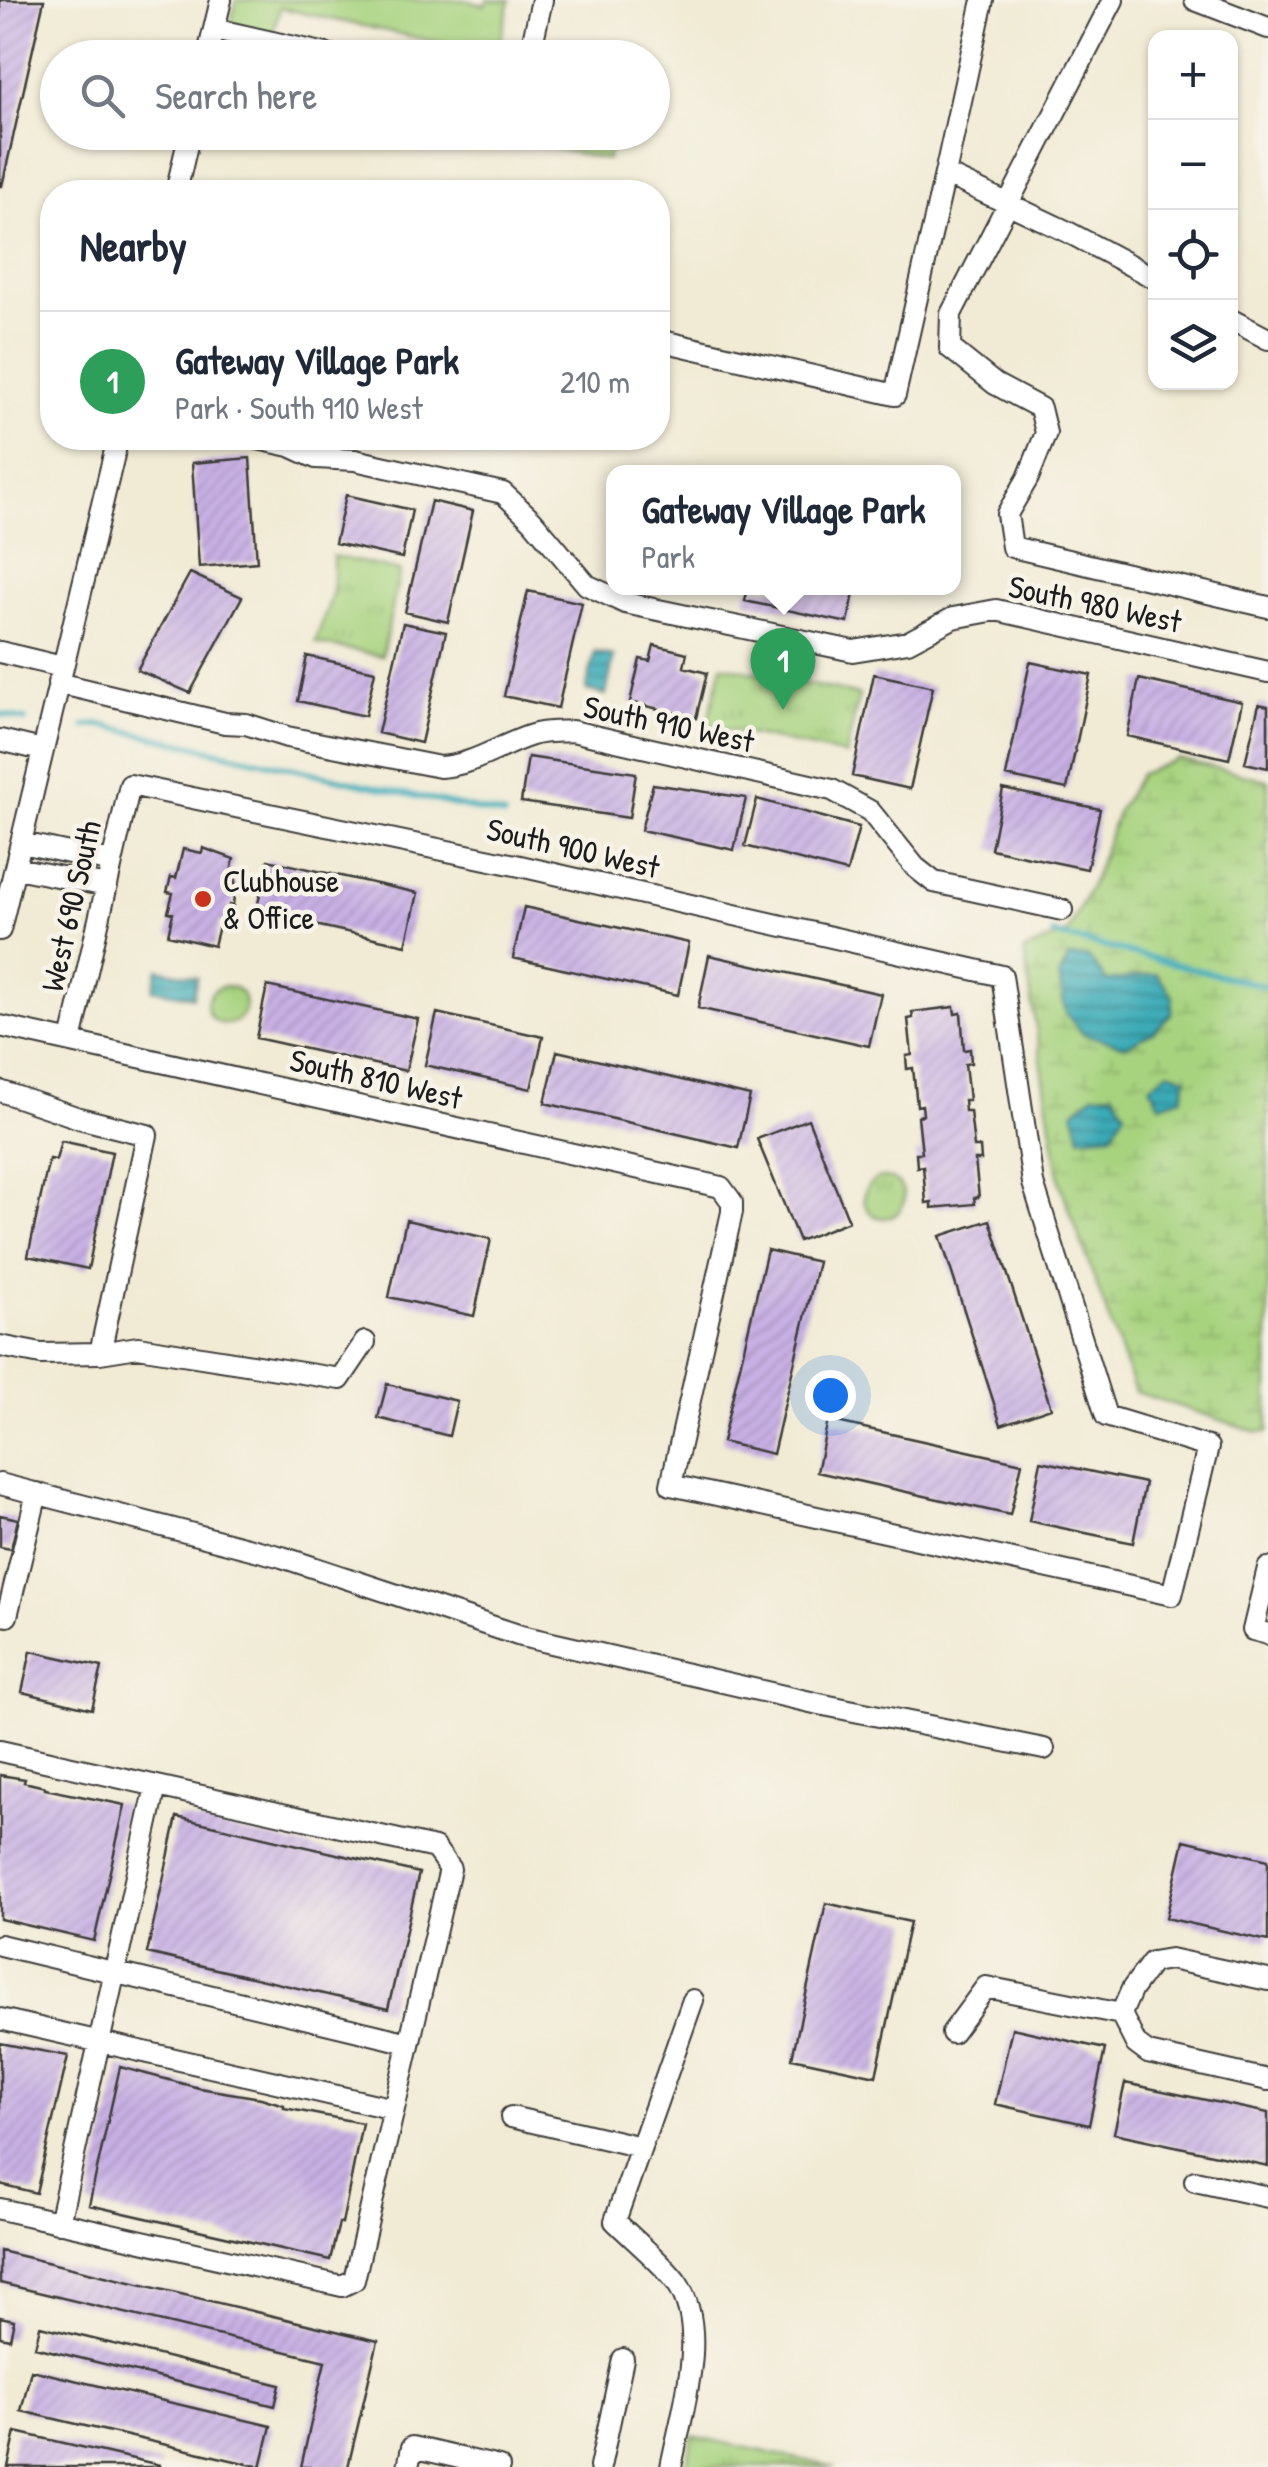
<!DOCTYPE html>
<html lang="en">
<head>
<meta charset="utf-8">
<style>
  body { margin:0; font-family:"Patrick Hand",sans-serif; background:#f2f2f3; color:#1f2937 }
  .controls { position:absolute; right:30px; top:30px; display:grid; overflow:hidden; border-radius:20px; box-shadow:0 2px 8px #0004 }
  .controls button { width:90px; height:90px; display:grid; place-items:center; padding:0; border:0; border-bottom:2px solid #e0e1e3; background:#fff; color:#1f2937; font:50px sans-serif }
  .you { position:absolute; left:830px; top:1395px; width:35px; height:35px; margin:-25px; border:8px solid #fff; border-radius:50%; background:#1a73e8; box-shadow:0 0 0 15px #1a73e833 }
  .badge { display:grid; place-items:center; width:65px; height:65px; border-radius:50%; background:#0b8043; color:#fff; font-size:32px; font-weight:700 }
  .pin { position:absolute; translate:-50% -82px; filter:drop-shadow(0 2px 5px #0008) }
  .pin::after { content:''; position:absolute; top:52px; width:35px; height:30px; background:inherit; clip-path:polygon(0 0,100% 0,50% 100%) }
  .popup { position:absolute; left:606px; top:465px; width:355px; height:130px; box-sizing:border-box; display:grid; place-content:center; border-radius:20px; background:#fff; filter:drop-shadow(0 2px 8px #0005); font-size:32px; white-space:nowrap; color:#747a83 }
  .popup b { font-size:38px; color:#1f2937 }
  .popup::after { content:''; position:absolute; left:50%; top:100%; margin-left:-20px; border:20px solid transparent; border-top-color:#fff }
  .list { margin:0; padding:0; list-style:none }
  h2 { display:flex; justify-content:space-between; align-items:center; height:130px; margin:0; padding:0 40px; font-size:42px }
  h2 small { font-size:32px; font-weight:400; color:#747a83 }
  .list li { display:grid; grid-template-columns:65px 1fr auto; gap:30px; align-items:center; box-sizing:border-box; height:140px; padding:0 40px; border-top:2px solid #e0e1e3 }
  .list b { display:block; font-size:38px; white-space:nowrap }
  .list p { margin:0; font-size:32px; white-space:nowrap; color:#747a83 }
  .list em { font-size:32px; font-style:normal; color:#747a83 }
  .icon { flex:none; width:55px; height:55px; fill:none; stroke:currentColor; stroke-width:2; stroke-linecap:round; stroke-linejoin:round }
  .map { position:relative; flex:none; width:1268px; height:2467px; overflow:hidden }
  .search { position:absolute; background:#fff; box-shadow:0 2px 8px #0004; left:40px; top:40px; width:630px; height:110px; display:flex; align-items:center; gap:25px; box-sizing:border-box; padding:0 35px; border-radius:55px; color:#747a83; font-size:38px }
  .panel { position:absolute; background:#fff; box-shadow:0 2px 8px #0004; left:40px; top:180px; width:630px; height:270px; border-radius:40px }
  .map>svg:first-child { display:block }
  .grass { fill:#a7d37f; stroke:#62784e; stroke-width:2.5 }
  .wetland { fill:url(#wetland-marsh); stroke:#62784e; stroke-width:2.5 }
  .park { fill:url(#park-tufts); stroke:#62784e; stroke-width:2.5 }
  .water { fill:url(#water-rules); stroke:#2b646a; stroke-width:2.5 }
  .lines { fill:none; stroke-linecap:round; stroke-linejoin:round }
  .stream { stroke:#3aabb7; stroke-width:6 }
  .building { fill:url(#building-hatch) }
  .minor-casing { stroke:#3c3b38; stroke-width:24 }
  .minor { stroke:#fff; stroke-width:20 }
  .poi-dot { fill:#c8321e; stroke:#f7f3e8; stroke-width:4 }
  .labels { text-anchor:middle; stroke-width:9; stroke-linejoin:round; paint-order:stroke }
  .street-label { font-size:32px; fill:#1c1c1c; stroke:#f7f3e8 }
  .poi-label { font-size:32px; fill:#1c1c1c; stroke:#f7f3e8; text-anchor:start }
</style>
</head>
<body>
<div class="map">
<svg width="1268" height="2467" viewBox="0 0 1268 2467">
  <defs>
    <pattern id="wetland-marsh" width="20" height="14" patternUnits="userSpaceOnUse" patternTransform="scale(2.5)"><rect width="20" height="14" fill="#a7d37f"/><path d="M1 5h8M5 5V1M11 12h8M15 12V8" fill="none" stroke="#8fb56d"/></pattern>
    <pattern id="park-tufts" width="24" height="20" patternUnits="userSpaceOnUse" patternTransform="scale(2.5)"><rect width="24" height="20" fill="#a7d37f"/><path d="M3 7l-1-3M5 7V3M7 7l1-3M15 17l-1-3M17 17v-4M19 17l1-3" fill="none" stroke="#8fb56d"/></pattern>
    <pattern id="water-rules" width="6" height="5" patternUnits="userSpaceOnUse" patternTransform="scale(2.5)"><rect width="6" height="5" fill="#3aabb7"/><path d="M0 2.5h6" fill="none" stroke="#308a94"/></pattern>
    <pattern id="building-hatch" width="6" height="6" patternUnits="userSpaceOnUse" patternTransform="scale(2.5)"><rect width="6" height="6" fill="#c8b0e4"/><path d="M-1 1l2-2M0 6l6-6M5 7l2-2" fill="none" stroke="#ab97c3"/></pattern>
  </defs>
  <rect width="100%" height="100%" fill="#f7f3e8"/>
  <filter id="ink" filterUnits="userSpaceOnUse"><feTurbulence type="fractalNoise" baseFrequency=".01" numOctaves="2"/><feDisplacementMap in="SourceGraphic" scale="20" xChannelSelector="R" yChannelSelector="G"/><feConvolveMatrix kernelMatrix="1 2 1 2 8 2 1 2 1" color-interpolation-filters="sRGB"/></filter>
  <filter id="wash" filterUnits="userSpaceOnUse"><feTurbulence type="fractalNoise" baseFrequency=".0048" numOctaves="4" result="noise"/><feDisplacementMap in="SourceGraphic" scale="40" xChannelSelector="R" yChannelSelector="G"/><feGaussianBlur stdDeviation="2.25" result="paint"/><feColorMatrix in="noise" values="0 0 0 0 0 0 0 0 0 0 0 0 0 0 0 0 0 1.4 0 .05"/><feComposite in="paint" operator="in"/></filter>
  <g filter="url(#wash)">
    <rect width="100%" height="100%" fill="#f1ebd5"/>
    <path class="grass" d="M 236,0 L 465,0 L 485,5 L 487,0 L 510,0 L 497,55 L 280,8 L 267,57 L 223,58 Z
      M 483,133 L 532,133 L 603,149 L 608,133 L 614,133 L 607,160 Z"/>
    <path class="wetland" d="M 1178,759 L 1268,780 L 1268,1432 L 1257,1432 L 1135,1392 L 1060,1183 L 1024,951 L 1068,932 L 1095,876 L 1117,813 L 1140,774 Z"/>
    <path class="park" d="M 333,556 L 400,571 L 382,656 L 315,643 L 333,592 Z
      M 722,665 L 859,695 L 846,755 L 707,725 Z
      M207 1005a19 19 0 1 1 38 0a19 19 0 1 1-38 0Z
      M864 1198a20 20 0 1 1 40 0a20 20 0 1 1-40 0Z
      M 693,2436 L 835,2467 L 686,2467 Z"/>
    <path class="water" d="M 595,652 L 614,656 L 606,695 L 586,690 Z
      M 1069,957 L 1088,957 L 1107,981 L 1157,974 L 1173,996 L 1172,1013 L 1153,1032 L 1125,1046 L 1083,1034 L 1066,1014 L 1059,977 Z
      M 158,969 L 197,977 L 193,997 L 153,989 Z
      M 1169,1071 L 1187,1077 L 1182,1097 L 1160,1104 L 1150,1086 Z
      M 1114,1093 L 1125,1112 L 1112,1134 L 1080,1137 L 1074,1111 L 1093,1094 Z"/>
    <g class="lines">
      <path class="stream" d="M 0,714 L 25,720
        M 85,726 L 101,725 L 504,816
        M 1053,934 L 1268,987"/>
    </g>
    <g id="blocks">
      <path class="building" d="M 0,0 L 44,0 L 2,186 L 0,186 Z
        M 250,458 L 257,562 L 199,567 L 192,463 Z
        M 346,495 L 412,510 L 402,558 L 335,543 Z
        M 431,501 L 473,511 L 448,622 L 405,612 Z
        M 190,573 L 242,597 L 190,693 L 137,670 Z
        M 748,588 L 855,588 L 848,623 L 745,601 Z
        M 528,591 L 582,603 L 558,708 L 504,696 Z
        M 403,623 L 446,632 L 421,743 L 378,733 Z
        M 654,645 L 687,653 L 684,667 L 707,673 L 696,718 L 630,702 L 640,659 L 650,661 Z
        M 307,656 L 375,671 L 365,716 L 298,701 Z
        M 1030,662 L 1091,675 L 1067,789 L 1006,776 Z
        M 874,674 L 933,687 L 910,789 L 852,776 Z
        M 1139,679 L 1242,702 L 1229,759 L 1127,736 Z
        M 1259,704 L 1268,706 L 1268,768 L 1245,763 Z
        M 528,757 L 636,773 L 629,818 L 521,802 Z
        M 653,784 L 746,798 L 734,850 L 641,830 Z
        M 1003,789 L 1100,809 L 1087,869 L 991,849 Z
        M 757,799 L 859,827 L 847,872 L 745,846 Z
        M 203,848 L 234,859 L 231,872 L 236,874 L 233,906 L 229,905 L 226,923 L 220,922 L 214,946 L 168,935 L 173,913 L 168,912 L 173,893 L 167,892 L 171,877 L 176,878 L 183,849 L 202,853 Z
        M 268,860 L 418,893 L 406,945 L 256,912 Z
        M 524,907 L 689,943 L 678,995 L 513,958 Z
        M 709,955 L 881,994 L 869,1046 L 698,1008 Z
        M 267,986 L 418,1019 L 406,1071 L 256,1038 Z
        M 954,1007 L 955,1014 L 961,1013 L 964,1050 L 970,1049 L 971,1063 L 965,1064 L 969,1100 L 964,1100 L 965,1111 L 970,1111 L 974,1147 L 980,1147 L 981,1160 L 975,1160 L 979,1197 L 974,1198 L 975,1204 L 932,1208 L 932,1202 L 926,1203 L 923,1166 L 917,1167 L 916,1153 L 922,1153 L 918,1116 L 923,1115 L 922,1105 L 917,1106 L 913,1068 L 907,1069 L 906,1056 L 912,1055 L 908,1019 L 913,1018 L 912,1012 Z
        M 437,1013 L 543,1037 L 531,1089 L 425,1065 Z
        M 557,1051 L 750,1096 L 738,1148 L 545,1103 Z
        M 808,1119 L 849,1221 L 799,1241 L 757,1139 Z
        M 61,1141 L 112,1152 L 88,1269 L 28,1256 L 49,1159 L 56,1160 Z
        M 406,1220 L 491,1239 L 474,1316 L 389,1297 Z
        M 990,1220 L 1051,1408 L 1001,1425 L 940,1236 Z
        M 767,1250 L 818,1262 L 773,1454 L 722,1442 Z
        M 387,1384 L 457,1401 L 449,1436 L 378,1418 Z
        M 828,1420 L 1022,1463 L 1010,1515 L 817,1472 Z
        M 1041,1461 L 1145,1483 L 1133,1543 L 1029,1521 Z
        M 0,1515 L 18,1519 L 11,1549 L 0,1547 Z
        M 31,1651 L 102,1667 L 92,1709 L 22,1692 Z
        M 0,1775 L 25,1779 L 24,1782 L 45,1787 L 45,1789 L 125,1805 L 94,1941 L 0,1919 Z
        M 177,1817 L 419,1873 L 388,2009 L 147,1953 Z
        M 1184,1840 L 1268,1860 L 1268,1941 L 1166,1918 Z
        M 826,1903 L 910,1922 L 876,2076 L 792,2058 Z
        M 1012,2028 L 1105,2049 L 1089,2125 L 995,2104 Z
        M 0,2043 L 68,2056 L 36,2193 L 0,2184 Z
        M 120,2067 L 199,2088 L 261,2098 L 284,2105 L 284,2108 L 362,2123 L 342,2224 L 339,2223 L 330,2260 L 89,2205 Z
        M 1125,2083 L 1268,2113 L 1268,2166 L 1114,2133 Z
        M 0,2251 L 378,2341 L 348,2467 L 301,2467 L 325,2361 L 0,2283 Z
        M 0,2317 L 14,2320 L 10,2339 L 0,2337 Z
        M 40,2326 L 280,2385 L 275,2406 L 35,2347 Z
        M 31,2370 L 271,2426 L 261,2467 L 21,2411 Z
        M 16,2432 L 160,2465 L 160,2467 L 8,2467 Z"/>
    </g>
  </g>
  <g filter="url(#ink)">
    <use href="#blocks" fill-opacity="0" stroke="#3c3b38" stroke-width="2.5"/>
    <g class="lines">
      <defs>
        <path id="minor" d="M 983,0 L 945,174 L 1066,231 L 1156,279
          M 1113,0 L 951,314 L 950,348 L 995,384 L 1040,408 L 1046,433 L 1028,478 L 1007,514 L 1012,547 L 1268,607
          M 1195,0 L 1268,28
          M 214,29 L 344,58
          M 207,58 L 221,0
          M 529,58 L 542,0
          M 176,192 L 190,132
          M 1230,319 L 1268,339
          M 658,340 L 895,395 L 945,174
          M 253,438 L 290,446 L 316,458 L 355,460 L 503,493 L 532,520 L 587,585 L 625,603 L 853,651 L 908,642 L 953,618 L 996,610 L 1268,672
          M 0,652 L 62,667
          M 58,683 L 225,723 L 246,724 L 287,737 L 440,767 C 474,765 500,745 532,735 C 544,731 559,732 572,731 L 832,790 L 870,811 L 915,867 L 934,882 L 1062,910
          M 0,740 L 42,750
          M 22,843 L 112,862
          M 16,868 L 107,886
          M 0,930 L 118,438
          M 0,1026 L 721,1187 L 732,1202 L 732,1212 L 671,1485 L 1172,1595 L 1208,1447 L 1106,1416 L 1033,1183 L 1002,976 L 520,866 L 130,785 L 71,1041
          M 0,1091 L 79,1118 L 147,1135 L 100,1353 L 41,1354 L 0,1346
          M 100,1353 L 138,1347 L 340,1379 L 365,1342
          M 0,1484 L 282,1557 L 521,1636 L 819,1704 L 1044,1749
          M 1268,1568 L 1253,1630 L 1268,1634
          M 0,1614 L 7,1616 L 37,1493
          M 0,1751 L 435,1848 L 450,1869 L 354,2280 L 342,2286 L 0,2209
          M 0,1945 L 409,2043
          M 1268,1980 L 1170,1959 L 1152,1962 L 1132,1989 L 1121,2014 L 1136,2044 L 1148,2053 L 1268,2080
          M 0,2019 L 394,2109
          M 952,2033 L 986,1987 L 1121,2014
          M 511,2117 L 641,2147
          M 1195,2181 L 1268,2197
          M 59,2223 L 156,1786
          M 408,2467 L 412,2447 L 499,2467
          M 600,2467 L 623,2359
          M 671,2467 C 681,2414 710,2331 677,2283 C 665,2265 632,2238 615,2221 L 693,2000"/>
      </defs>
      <use href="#minor" class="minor-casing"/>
      <use href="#minor" class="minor"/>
    </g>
  </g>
  <circle class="poi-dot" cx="203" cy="899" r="10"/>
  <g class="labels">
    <g class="street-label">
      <text transform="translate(1095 604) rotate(12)" y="11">South 980 West</text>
      <text transform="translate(669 724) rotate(12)" y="11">South 910 West</text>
      <text transform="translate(573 848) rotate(13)" y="11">South 900 West</text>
      <text transform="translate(71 906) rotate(-77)" y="11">West 690 South</text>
      <text transform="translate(376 1079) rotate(13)" y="11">South 810 West</text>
    </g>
    <g class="poi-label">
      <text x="223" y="892">Clubhouse<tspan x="223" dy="37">&amp; Office</tspan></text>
    </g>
  </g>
</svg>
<div class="controls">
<button>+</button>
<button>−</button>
<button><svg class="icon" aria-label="locate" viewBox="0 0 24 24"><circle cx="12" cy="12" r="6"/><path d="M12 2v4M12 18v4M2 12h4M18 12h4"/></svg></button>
<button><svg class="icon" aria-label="layers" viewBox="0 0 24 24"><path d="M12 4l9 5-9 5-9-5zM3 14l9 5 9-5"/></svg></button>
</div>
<div class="you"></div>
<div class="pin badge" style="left:783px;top:710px;background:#2e9e5b">1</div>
<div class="popup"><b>Gateway Village Park</b>Park</div>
<div class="search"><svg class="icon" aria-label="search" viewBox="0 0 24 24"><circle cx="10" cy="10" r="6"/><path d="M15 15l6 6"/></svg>Search here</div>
<section class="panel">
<h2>Nearby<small></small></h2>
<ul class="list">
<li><span class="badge" style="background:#2e9e5b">1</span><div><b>Gateway Village Park</b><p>Park · South 910 West</p></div><em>210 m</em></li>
</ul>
</section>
</div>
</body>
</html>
